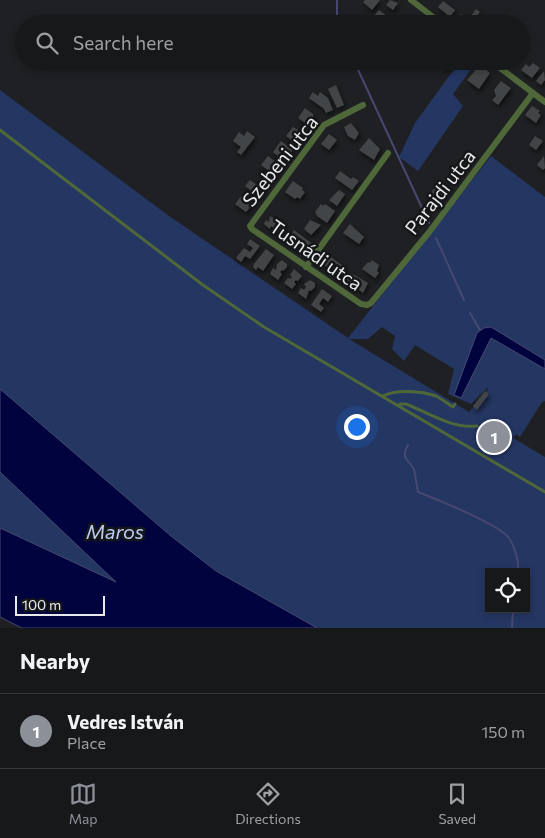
<!DOCTYPE html>
<html lang="en">
<head>
<meta charset="utf-8">
<style>
  body { margin:0; font-family:Commissioner,sans-serif; background:#202123; color:#f1f3f6 }
  .controls { position:absolute; right:15px; bottom:15px; display:grid; overflow:hidden; border-radius:0px; box-shadow:0 2px 8px #0003 }
  .controls button { width:45px; height:45px; display:grid; place-items:center; padding:0; border:0; border-bottom:1px solid #363739; background:#17181a; color:#f1f3f6; font:25px sans-serif }
  .scale { position:absolute; left:15px; bottom:12px; width:90px; box-sizing:border-box; padding-left:5px; border:2px solid #e9eaec; border-top:0; font-size:14px; line-height:18px; white-space:nowrap; color:#e9eaec; -webkit-text-stroke:4px #151719; paint-order:stroke }
  .you { position:absolute; left:356px; top:426px; width:18px; height:18px; margin:-12px; border:4px solid #fff; border-radius:50%; background:#1a73e8; box-shadow:0 0 0 8px #1a73e833 }
  .badge { display:grid; place-items:center; width:32px; height:32px; border-radius:50%; background:#8c9099; color:#fff; font-size:16px; font-weight:700 }
  .pin { position:absolute; translate:-50% -50%; border:2px solid #fff; box-shadow:0 1px 5px #0006 }
  .list { margin:0; padding:0; list-style:none }
  h2 { display:flex; justify-content:space-between; align-items:center; height:65px; margin:0; padding:0 20px; font-size:21px }
  h2 small { font-size:16px; font-weight:400; color:#9ea0a2 }
  .list li { display:grid; grid-template-columns:32px 1fr auto; gap:15px; align-items:center; box-sizing:border-box; height:75px; padding:0 20px; border-top:1px solid #363739 }
  .list b { display:block; font-size:19px; white-space:nowrap }
  .list p { margin:0; font-size:16px; white-space:nowrap; color:#9ea0a2 }
  .list em { font-size:16px; font-style:normal; color:#9ea0a2 }
  .icon { flex:none; width:28px; height:28px; fill:none; stroke:currentColor; stroke-width:2; stroke-linecap:round; stroke-linejoin:round }
  .map { position:relative; flex:none; width:545px; height:628px; overflow:hidden }
  .search { position:absolute; background:#17181a; box-shadow:0 2px 8px #0003; left:15px; right:15px; top:15px; height:55px; display:flex; align-items:center; gap:12px; box-sizing:border-box; padding:0 18px; border-radius:28px; color:#9ea0a2; font-size:19px }
  .sheet { height:140px; background:#17181a }
  nav { display:flex; justify-content:space-around; align-items:center; box-sizing:border-box; height:70px; border-top:1px solid #363739; background:#17181a; font-size:14px; color:#9ea0a2 }
  nav a { display:grid; justify-items:center; gap:2px }
  nav .on { color:#8c9099 }
  .map>svg:first-child { display:block }
  .green { fill:#243662; fill-rule:evenodd }
  .water { fill:#01033e; stroke:#474872 }
  .lines { fill:none; stroke-linecap:round; stroke-linejoin:round }
  .stream { stroke:#474872; stroke-width:2 }
  .building { fill:#434447; filter:url(#shadow) }
  .lane { stroke:#4f6839; stroke-width:3 }
  .street { stroke:#4f6839; stroke-width:6 }
  .labels { text-anchor:middle; stroke-width:5; stroke-linejoin:round; paint-order:stroke }
  .street-label { font-size:19px; fill:#e9eaec; stroke:#151719 }
  .water-label { font-size:20px; font-style:italic; fill:#bcccf2; stroke:#151719 }
</style>
</head>
<body>
<div class="map">
<svg width="545" height="628" viewBox="0 0 545 628">
  <defs>
    <filter id="shadow"><feDropShadow dx="1.5" dy="3" stdDeviation="2.5" flood-color="#0009"/></filter>
  </defs>
  <rect width="100%" height="100%" fill="#1f2023"/>
  <path class="green" d="M 460,61 L 477,61 L 453,94 L 463,106 L 418,171 L 399,157 L 415,123 Z
    M 0,90 L 169,216 L 348,338 L 491,156 L 545,197 L 545,360 L 491,328 L 484,328 L 454,395 L 461,398 L 491,338 L 545,369 L 545,401 L 542,402 L 520,437 L 516,434 L 513,438 L 545,457 L 545,628 L 317,628 L 216,571 L 171,536 L 0,389 ZM 382,327 L 395,336 L 392,349 L 404,361 L 415,345 L 454,369 L 448,394 L 471,404 L 488,387 L 487,391 L 469,412 L 349,339 L 368,339 ZM 489,572 L 526,572 L 526,609 L 489,609 Z
    M 0,472 L 118,583 L 0,528 Z"/>
  <path class="water" d="M 491,327 L 545,360 L 545,369 L 491,338 L 461,398 L 454,395 L 477,333 L 484,328 Z
    M 0,389 L 171,536 L 216,571 L 317,628 L 22,628 L 0,617 L 0,528 L 116,582 L 0,472 Z"/>
  <g class="lines">
    <path class="stream" d="M 337,0 L 337,24
      M 354,61 L 429,223
      M 436,238 L 464,300
      M 470,313 L 480,330
      M 408,445 L 405,451 L 405,457 L 414,469 L 418,492 C 438,500 497,523 509,538 C 515,547 519,561 518,572
      M 512,628 L 513,609"/>
  </g>
  <path class="building" d="M 365,0 L 380,0 L 372,10 L 363,2 Z
    M 390,0 L 398,3 L 393,10 L 386,5 Z
    M 443,1 L 455,10 L 450,17 L 438,7 Z
    M 476,9 L 480,12 L 471,24 L 460,24 L 456,20 L 461,14 L 468,20 Z
    M 379,10 L 387,16 L 381,24 L 373,17 Z
    M 441,61 L 455,61 L 449,70 L 440,63 Z
    M 533,63 L 540,68 L 532,78 L 521,70 L 526,64 L 529,67 Z
    M 480,65 L 490,73 L 479,89 L 467,80 Z
    M 544,71 L 545,80 L 541,85 L 536,81 Z
    M 501,81 L 511,88 L 498,105 L 492,100 L 496,96 L 494,90 Z
    M 336,85 L 344,105 L 337,108 L 328,89 Z
    M 313,92 L 318,96 L 320,92 L 328,98 L 333,110 L 326,113 L 324,109 L 309,98 Z
    M 532,106 L 540,111 L 538,113 L 541,115 L 536,123 L 525,115 Z
    M 305,108 L 313,114 L 314,122 L 310,126 L 298,118 Z
    M 351,123 L 359,133 L 355,140 L 348,136 L 344,127 Z
    M 293,127 L 305,134 L 297,144 L 286,136 Z
    M 247,131 L 255,137 L 241,155 L 237,152 L 241,147 L 233,141 L 239,132 L 244,136 Z
    M 329,134 L 337,140 L 329,150 L 321,144 Z
    M 535,136 L 543,141 L 536,150 L 529,145 Z
    M 369,138 L 380,149 L 374,160 L 359,150 Z
    M 281,141 L 293,150 L 289,155 L 287,153 L 282,159 L 273,152 Z
    M 268,156 L 281,166 L 274,175 L 261,165 Z
    M 544,156 L 545,168 L 543,170 L 537,165 Z
    M 340,171 L 351,179 L 353,177 L 359,181 L 352,190 L 335,178 Z
    M 250,180 L 264,190 L 259,197 L 245,186 Z
    M 293,181 L 303,188 L 302,190 L 305,192 L 300,199 L 297,197 L 295,199 L 285,192 Z
    M 437,184 L 442,188 L 444,185 L 448,187 L 438,201 L 428,197 Z
    M 339,190 L 345,194 L 337,206 L 329,200 Z
    M 247,194 L 256,201 L 246,212 L 235,204 L 242,195 L 245,197 Z
    M 321,204 L 323,206 L 325,204 L 335,211 L 327,223 L 317,216 L 315,212 Z
    M 270,216 L 286,226 L 281,231 L 283,232 L 281,236 L 271,226 L 270,229 L 264,224 L 266,220 L 269,222 Z
    M 310,220 L 321,225 L 311,235 L 304,229 Z
    M 350,224 L 364,237 L 359,244 L 343,233 Z
    M 294,230 L 311,243 L 305,253 L 298,248 L 299,246 L 295,243 L 293,245 L 287,241 Z
    M 250,239 L 260,246 L 250,259 L 245,256 L 241,262 L 236,258 L 244,248 L 250,252 L 253,248 L 247,244 Z
    M 266,249 L 274,255 L 263,271 L 258,267 L 256,270 L 253,267 L 254,264 Z
    M 328,255 L 346,268 L 340,277 L 322,264 Z
    M 282,260 L 287,264 L 287,267 L 283,271 L 282,270 L 280,272 L 282,274 L 278,280 L 270,274 L 273,268 L 276,270 L 277,264 Z
    M 372,260 L 379,265 L 377,271 L 379,273 L 375,278 L 362,269 L 368,262 L 370,263 Z
    M 294,269 L 302,276 L 298,281 L 296,280 L 294,282 L 296,284 L 292,289 L 284,283 L 288,278 L 290,279 L 292,277 L 290,275 Z
    M 351,273 L 368,283 L 363,293 L 346,279 Z
    M 310,280 L 315,283 L 315,287 L 311,291 L 309,290 L 306,299 L 298,293 L 301,288 L 304,290 L 306,287 L 304,284 Z
    M 322,289 L 332,296 L 328,302 L 323,298 L 319,304 L 324,308 L 321,312 L 311,305 Z
    M 485,391 L 489,394 L 477,410 L 473,406 Z
    M 483,425 L 494,431 L 490,436 L 479,430 Z
    M496.5 440a4.5 4.5 0 1 1 9 0a4.5 4.5 0 1 1-9 0Z"/>
  <g class="lines">
    <path class="lane" d="M 0,130 L 203,285 L 264,327 L 545,492
      M 383,396 C 396,389 422,391 436,396 C 442,399 448,404 453,407 L 455,404
      M 399,406 L 400,404 L 406,404 C 429,413 452,429 477,426"/>
    <path class="street" d="M 411,0 L 442,24
      M 491,61 L 545,102
      M 363,105 L 324,125 L 250,226 L 252,229 L 361,304 L 367,305 L 371,303 L 430,231 L 533,93
      M 306,267 L 388,153"/>
  </g>
  <g class="labels">
    <g class="street-label">
      <text transform="translate(280 161) rotate(-52)" y="7">Szebeni utca</text>
      <text transform="translate(440 192) rotate(-52)" y="7">Parajdi utca</text>
      <text transform="translate(316 255) rotate(35)" y="7">Tusnádi utca</text>
    </g>
    <g class="water-label">
      <text x="115" y="539">Maros</text>
    </g>
  </g>
</svg>
<div class="controls">
<button><svg class="icon" aria-label="locate" viewBox="0 0 24 24"><circle cx="12" cy="12" r="6"/><path d="M12 2v4M12 18v4M2 12h4M18 12h4"/></svg></button>
</div>
<div class="scale">100 m</div>
<div class="you"></div>
<div class="pin badge" style="left:494px;top:437px">1</div>
<div class="search"><svg class="icon" aria-label="search" viewBox="0 0 24 24"><circle cx="10" cy="10" r="6"/><path d="M15 15l6 6"/></svg>Search here</div>
</div>
<section class="sheet">
<h2>Nearby<small></small></h2>
<ul class="list">
<li><span class="badge">1</span><div><b>Vedres István</b><p>Place</p></div><em>150 m</em></li>
</ul>
</section>
<nav>
<a class="on"><svg class="icon" aria-label="map" viewBox="0 0 24 24"><path d="M3 6l6-2 6 2 6-2v14l-6 2-6-2-6 2zM9 4v14M15 6v14"/></svg>Map</a>
<a><svg class="icon" aria-label="directions" viewBox="0 0 24 24"><path d="M12 3l9 9-9 9-9-9zM9 14v-3h6M13 9l2 2-2 2"/></svg>Directions</a>
<a><svg class="icon" aria-label="saved" viewBox="0 0 24 24"><path d="M7 4h10v16l-5-4-5 4z"/></svg>Saved</a>
</nav>
</body>
</html>
